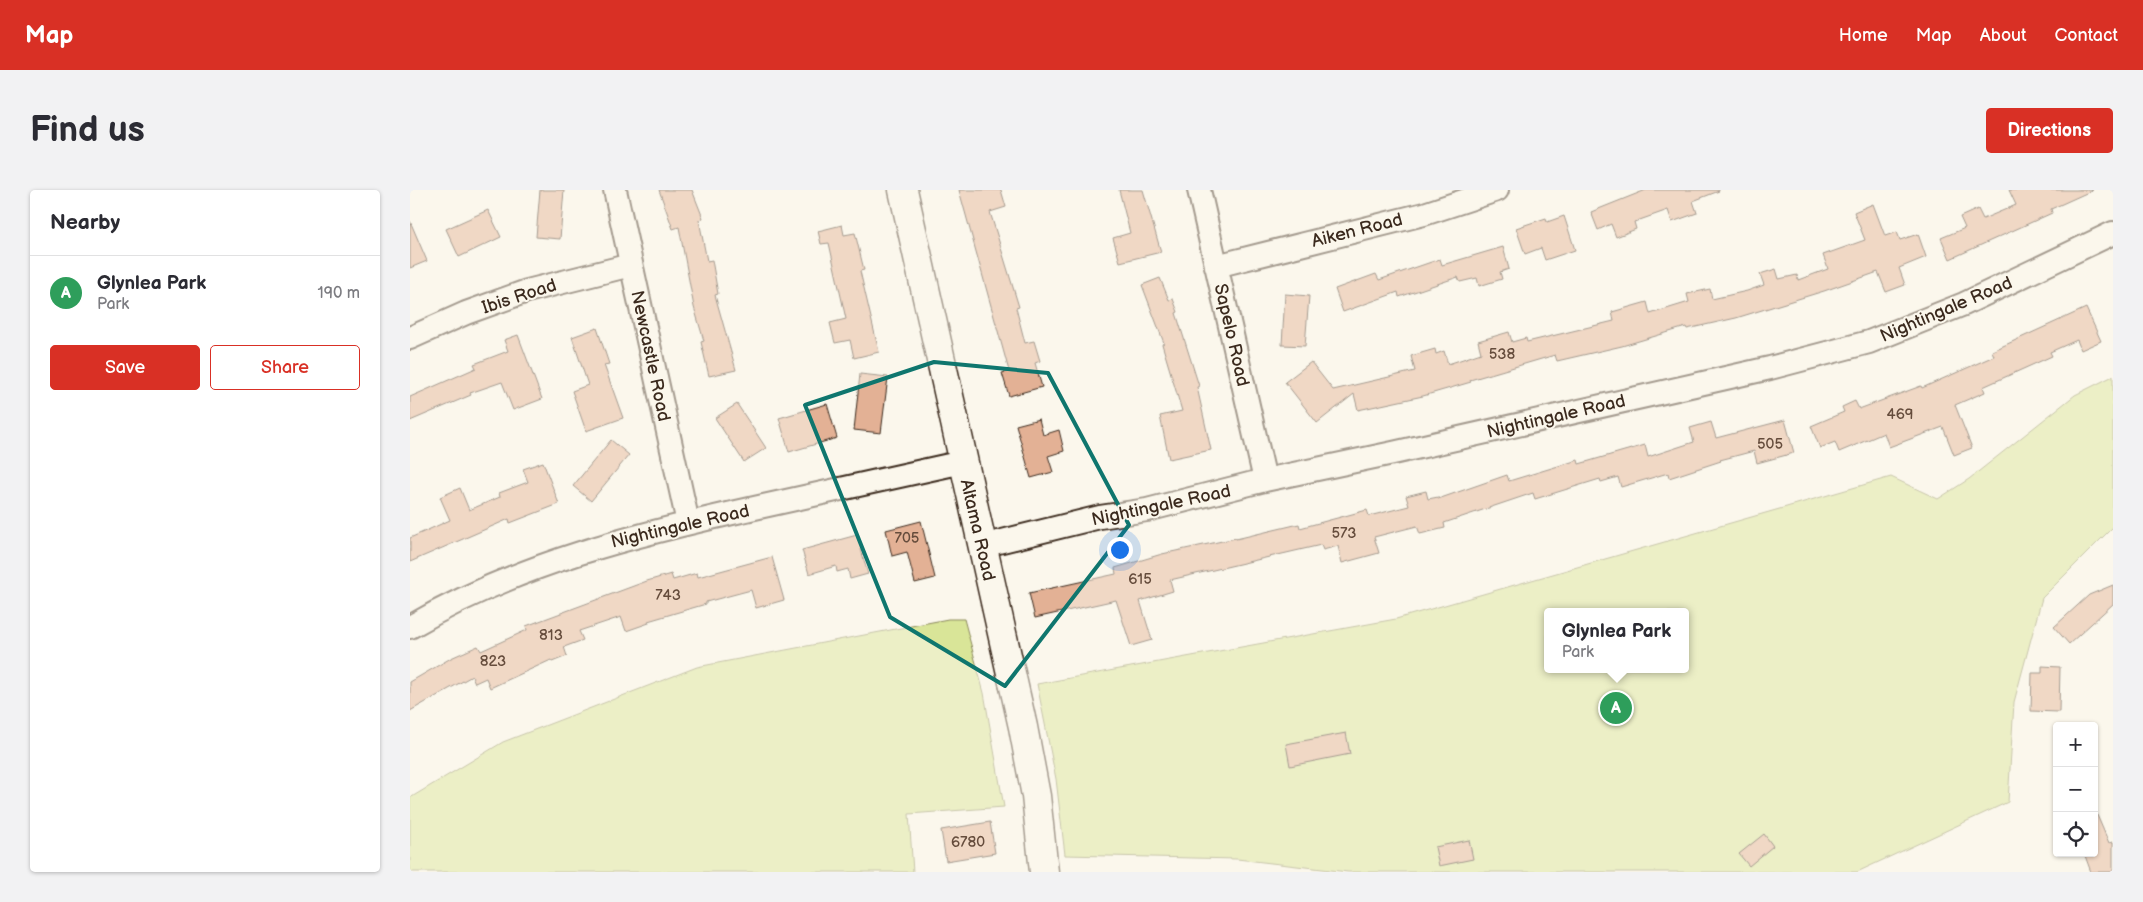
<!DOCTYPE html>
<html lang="en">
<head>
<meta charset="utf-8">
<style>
  body { margin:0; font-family:"Balsamiq Sans",sans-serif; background:#f2f2f3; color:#2b2b33 }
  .controls { position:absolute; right:15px; bottom:15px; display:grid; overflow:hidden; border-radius:5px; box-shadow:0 1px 4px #0004 }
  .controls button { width:45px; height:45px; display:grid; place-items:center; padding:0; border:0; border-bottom:1px solid #e1e1e2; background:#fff; color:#2b2b33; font:25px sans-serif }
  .you { position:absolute; left:709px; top:359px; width:18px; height:18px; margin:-12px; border:4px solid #fff; border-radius:50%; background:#1a73e8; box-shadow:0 0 0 8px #1a73e833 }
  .badge { display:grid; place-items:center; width:32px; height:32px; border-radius:50%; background:#d93025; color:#fff; font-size:16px; font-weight:700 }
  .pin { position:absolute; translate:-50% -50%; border:2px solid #fff; box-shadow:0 1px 5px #0006 }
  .popup { position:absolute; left:1134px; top:418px; width:145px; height:65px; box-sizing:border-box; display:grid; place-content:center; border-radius:5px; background:#fff; filter:drop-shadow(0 1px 4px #0005); font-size:16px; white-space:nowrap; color:#7c7c81 }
  .popup b { font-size:19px; color:#2b2b33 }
  .popup::after { content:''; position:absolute; left:50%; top:100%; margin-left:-10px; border:10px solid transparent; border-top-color:#fff }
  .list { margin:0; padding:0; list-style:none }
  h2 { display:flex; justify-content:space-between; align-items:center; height:65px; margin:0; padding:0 20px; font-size:21px }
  h2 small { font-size:16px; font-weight:400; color:#7c7c81 }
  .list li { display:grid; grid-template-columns:32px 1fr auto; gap:15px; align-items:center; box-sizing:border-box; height:75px; padding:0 20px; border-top:1px solid #e1e1e2 }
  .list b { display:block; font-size:19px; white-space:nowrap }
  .list p { margin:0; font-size:16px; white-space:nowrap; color:#7c7c81 }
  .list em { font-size:16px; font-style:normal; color:#7c7c81 }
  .actions { display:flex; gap:10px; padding:15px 20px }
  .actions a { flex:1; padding:11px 0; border:1px solid #d93025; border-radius:5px; text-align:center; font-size:18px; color:#d93025 }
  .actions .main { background:#d93025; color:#fff }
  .icon { flex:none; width:28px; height:28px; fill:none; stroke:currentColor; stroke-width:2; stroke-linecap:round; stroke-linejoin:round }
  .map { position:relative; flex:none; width:1703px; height:682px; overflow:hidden; border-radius:5px }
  header { display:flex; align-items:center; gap:30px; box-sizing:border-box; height:70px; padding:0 25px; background:#d93025; color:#fff }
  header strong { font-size:24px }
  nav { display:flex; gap:28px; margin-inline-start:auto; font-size:18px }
  .intro { display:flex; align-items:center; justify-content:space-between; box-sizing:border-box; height:120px; padding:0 30px }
  h1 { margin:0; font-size:35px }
  .button { padding:12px 22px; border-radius:5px; background:#d93025; color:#fff; font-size:18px; font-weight:700 }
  main { display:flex; gap:30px; padding:0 30px }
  aside { flex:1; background:#fff; border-radius:5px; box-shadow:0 1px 4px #0004 }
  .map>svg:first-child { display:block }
  .green { fill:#d9e598; stroke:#8a885b; fill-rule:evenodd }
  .building { fill:#e3b195; stroke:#3b2a1e }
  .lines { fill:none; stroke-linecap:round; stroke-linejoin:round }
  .street-casing { stroke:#3b2a1e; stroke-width:26 }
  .secondary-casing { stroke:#3b2a1e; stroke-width:31 }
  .street { stroke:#fbf7ec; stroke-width:22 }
  .secondary { stroke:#fbf7ec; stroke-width:28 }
  .marked { fill:none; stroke:#0f766e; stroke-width:4; stroke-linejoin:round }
  .labels { text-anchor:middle; stroke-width:4; stroke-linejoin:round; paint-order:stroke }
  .number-label { font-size:15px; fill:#654c3c }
  .street-label { font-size:18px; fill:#3b2a1e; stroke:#fbf7ec }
</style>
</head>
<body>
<header>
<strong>Map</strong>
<nav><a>Home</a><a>Map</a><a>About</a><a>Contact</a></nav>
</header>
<div class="intro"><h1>Find us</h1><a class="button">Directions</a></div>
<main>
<aside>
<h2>Nearby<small></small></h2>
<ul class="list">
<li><span class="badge" style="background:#2e9e5b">A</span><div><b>Glynlea Park</b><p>Park</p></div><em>190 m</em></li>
</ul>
<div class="actions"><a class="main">Save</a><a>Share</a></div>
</aside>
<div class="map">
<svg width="1703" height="682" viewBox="0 0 1703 682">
  <rect width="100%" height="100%" fill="#fbf7ec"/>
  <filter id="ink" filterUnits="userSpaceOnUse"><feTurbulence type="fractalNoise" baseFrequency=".02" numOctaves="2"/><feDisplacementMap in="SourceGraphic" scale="10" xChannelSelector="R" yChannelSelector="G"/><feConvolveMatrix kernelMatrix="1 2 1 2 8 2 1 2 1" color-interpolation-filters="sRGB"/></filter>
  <g filter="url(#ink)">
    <path class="green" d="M 1703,186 L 1703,337 L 1632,408 L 1604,512 L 1598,612 L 1447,682 L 938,682 L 827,669 L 655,665 L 646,589 L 627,494 L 986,429 L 1481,287 L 1528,309 L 1559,289 L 1665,205 ZM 1137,422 L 1275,422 L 1275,479 L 1137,479 Z
      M 538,429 L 554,429 L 574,503 L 594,617 L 499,624 L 503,682 L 0,682 L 0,608 L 93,552 L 287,477 Z"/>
    <path class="building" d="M 130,0 L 154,0 L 150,49 L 126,47 Z
      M 249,0 L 282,0 L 293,28 L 289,30 L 297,71 L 302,70 L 308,104 L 305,105 L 326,180 L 299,186 L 291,152 L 294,151 L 284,117 L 269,37 L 263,39 Z
      M 549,0 L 591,0 L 596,17 L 580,22 L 609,117 L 606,118 L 615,153 L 624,151 L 630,171 L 625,173 L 632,197 L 599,206 L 592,183 L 599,181 Z
      M 709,0 L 733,0 L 751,62 L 710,72 L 703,48 L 720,43 Z
      M 1236,0 L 1309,0 L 1309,1 L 1283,11 L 1287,23 L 1262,32 L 1258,20 L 1224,32 L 1226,39 L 1206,47 L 1201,34 L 1188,40 L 1181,22 Z
      M 1599,0 L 1683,0 L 1641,19 L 1642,23 L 1540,69 L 1531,48 L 1555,38 L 1550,27 L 1568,19 L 1573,29 L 1606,15 Z
      M 1463,14 L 1475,46 L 1487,42 L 1490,50 L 1508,44 L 1516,67 L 1489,78 L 1495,95 L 1476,102 L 1468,82 L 1414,101 L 1326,128 L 1277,139 L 1276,137 L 1212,156 L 1147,171 L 1145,165 L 1060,190 L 1061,192 L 1013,206 L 948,220 L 944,204 L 907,233 L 875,192 L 901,172 L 923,200 L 1005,181 L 1001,166 L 1025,159 L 1026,164 L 1034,161 L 1038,174 L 1071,163 L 1068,151 L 1099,142 L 1102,152 L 1116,148 L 1117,152 L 1204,131 L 1202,122 L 1237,112 L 1240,124 L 1279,112 L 1277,104 L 1300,99 L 1302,109 L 1337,101 L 1354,95 L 1350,84 L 1366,79 L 1369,89 L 1387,85 L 1388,90 L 1418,79 L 1413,65 L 1455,50 L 1444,22 Z
      M 78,20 L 91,47 L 49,67 L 36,39 Z
      M 1154,26 L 1165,60 L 1135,70 L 1131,58 L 1115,64 L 1106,38 L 1136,28 L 1137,32 Z
      M 0,31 L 17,71 L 0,78 Z
      M 432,35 L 434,45 L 445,43 L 454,80 L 450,81 L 469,162 L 444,168 L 440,150 L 425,153 L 420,133 L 436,129 L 419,53 L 411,54 L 408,41 Z
      M 1093,57 L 1099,79 L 1090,82 L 1092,89 L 1069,96 L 1067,88 L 1050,92 L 1048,87 L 989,107 L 988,102 L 933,122 L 925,99 L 966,84 L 969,90 L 1030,69 L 1032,75 Z
      M 750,88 L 759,110 L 763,109 L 768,122 L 766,123 L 789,196 L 787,197 L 801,260 L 759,269 L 750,226 L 772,221 L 752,154 L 754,153 L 732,95 Z
      M 875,104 L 899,106 L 895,156 L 872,155 Z
      M 1676,118 L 1691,151 L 1671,160 L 1667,150 L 1640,162 L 1642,166 L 1573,197 L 1575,202 L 1545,215 L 1562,258 L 1544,265 L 1533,237 L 1479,257 L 1474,243 L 1429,262 L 1425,252 L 1410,258 L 1401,236 L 1434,222 L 1432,217 L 1445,211 L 1449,219 L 1511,196 L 1512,198 L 1584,166 L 1582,161 Z
      M 187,138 L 199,174 L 194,175 L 213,228 L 176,241 L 162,201 L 178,195 L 162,147 Z
      M 108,145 L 132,209 L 103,220 L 92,192 L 60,203 L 61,205 L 0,231 L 0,207 L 66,178 L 64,174 L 98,161 L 94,150 Z
      M 450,184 L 478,187 L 471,243 L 444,240 Z
      M 327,214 L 356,258 L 334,272 L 305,228 Z
      M 417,214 L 427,248 L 379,262 L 369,228 Z
      M 629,229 L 633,245 L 649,240 L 654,261 L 638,266 L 643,282 L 621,288 L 606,235 Z
      M 1375,230 L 1384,263 L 1347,273 L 1344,261 L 1310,270 L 1311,271 L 1259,288 L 1258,283 L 1211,297 L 1208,287 L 1191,292 L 1190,289 L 1125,309 L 1123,303 L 1034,333 L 1035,338 L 1010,344 L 1007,336 L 964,347 L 969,363 L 932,373 L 928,356 L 913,360 L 911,355 L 760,390 L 763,401 L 730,411 L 742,450 L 721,456 L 706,410 L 625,428 L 619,403 L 706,384 L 705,378 L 752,364 L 826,348 L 826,349 L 889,334 L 890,338 L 957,320 L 959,326 L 999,316 L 996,306 L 1016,301 L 1018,309 L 1028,307 L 1028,309 L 1097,285 L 1099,291 L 1168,270 L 1169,274 L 1235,255 L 1238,267 L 1284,252 L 1280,238 L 1301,232 L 1306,248 Z
      M 201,250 L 219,265 L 181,311 L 163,296 Z
      M 133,272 L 149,314 L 100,333 L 99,329 L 0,372 L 0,348 L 40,330 L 30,307 L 50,298 L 59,320 L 90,307 L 89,303 L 118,292 L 113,279 Z
      M 511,331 L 525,388 L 505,393 L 497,362 L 482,366 L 476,340 Z
      M 447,345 L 458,384 L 440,389 L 438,379 L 427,382 L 426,376 L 399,384 L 392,360 Z
      M 362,367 L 374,410 L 346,418 L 341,400 L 296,412 L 296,414 L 238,431 L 239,433 L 216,441 L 211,427 L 169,441 L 173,450 L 154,457 L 157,466 L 142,472 L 141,470 L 80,498 L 76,488 L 65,493 L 62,486 L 0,521 L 0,492 L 41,468 L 68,456 L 71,461 L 117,440 L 116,436 L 237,391 L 261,384 L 263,390 L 287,383 L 288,387 Z
      M 1703,395 L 1703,414 L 1659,454 L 1644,437 L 1679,405 Z
      M 1632,476 L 1650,477 L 1649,522 L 1621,521 L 1622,483 L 1632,483 Z
      M 936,543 L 940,564 L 880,576 L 876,554 Z
      M 1684,618 L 1699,653 L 1703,652 L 1703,682 L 1681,682 L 1674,663 L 1684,663 Z
      M 580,632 L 585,663 L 536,671 L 531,640 Z
      M 1354,644 L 1363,656 L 1339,676 L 1329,664 Z
      M 1059,650 L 1063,669 L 1029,676 L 1025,657 Z"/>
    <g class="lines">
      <defs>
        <path id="street" d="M 205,0 L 278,333
          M 789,0 L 855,290
          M 806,76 L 1014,24 L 1087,0
          M 0,148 L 56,123 L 117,101 L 221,75
          M 572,356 L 690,327 L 737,320 L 855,290 L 983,263 L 1360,178 L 1459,152 L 1554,114 L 1703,43
          M 0,437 C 109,373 227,344 349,317 C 417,302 485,287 553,272"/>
        <path id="secondary" d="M 493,0 L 613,537 L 626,606 L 634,682"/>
      </defs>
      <use href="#street" class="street-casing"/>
      <use href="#secondary" class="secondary-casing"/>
      <use href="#street" class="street"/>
      <use href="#secondary" class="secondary"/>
    </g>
  </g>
  <path d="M0 0H1703V682H0ZM 524,172 L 638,183 L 719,335 L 595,496 L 480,427 L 395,215 Z" fill="#fbf7ec" fill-opacity=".55" fill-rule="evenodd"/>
  <path class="marked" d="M 524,172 L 638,183 L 719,335 L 595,496 L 480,427 L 395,215 Z"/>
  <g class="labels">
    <g class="number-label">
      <text x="1092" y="169">538</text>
      <text x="1490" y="229">469</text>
      <text x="1360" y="259">505</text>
      <text x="934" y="348">573</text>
      <text x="497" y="353">705</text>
      <text x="730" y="394">615</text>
      <text x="258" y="410">743</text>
      <text x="141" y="450">813</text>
      <text x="83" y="476">823</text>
      <text x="558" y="657">6780</text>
    </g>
    <g class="street-label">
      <text transform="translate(947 40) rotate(-14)" y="6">Aiken Road</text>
      <text transform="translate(109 106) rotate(-18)" y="6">Ibis Road</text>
      <text transform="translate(1536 119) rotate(-23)" y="6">Nightingale Road</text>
      <text transform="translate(822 145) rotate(77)" y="6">Sapelo Road</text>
      <text transform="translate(241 166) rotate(78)" y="6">Newcastle Road</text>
      <text transform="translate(1146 226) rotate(-13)" y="6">Nightingale Road</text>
      <text transform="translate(751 315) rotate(-12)" y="6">Nightingale Road</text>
      <text transform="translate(270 336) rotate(-13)" y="6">Nightingale Road</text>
      <text transform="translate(568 340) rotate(77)" y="6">Altama Road</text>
    </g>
  </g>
</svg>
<div class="controls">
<button>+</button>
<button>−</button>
<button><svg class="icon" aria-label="locate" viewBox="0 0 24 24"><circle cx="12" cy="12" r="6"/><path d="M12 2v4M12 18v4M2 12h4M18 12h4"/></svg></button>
</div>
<div class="you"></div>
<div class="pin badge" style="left:1206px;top:518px;background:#2e9e5b">A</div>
<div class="popup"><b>Glynlea Park</b>Park</div>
</div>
</main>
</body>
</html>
